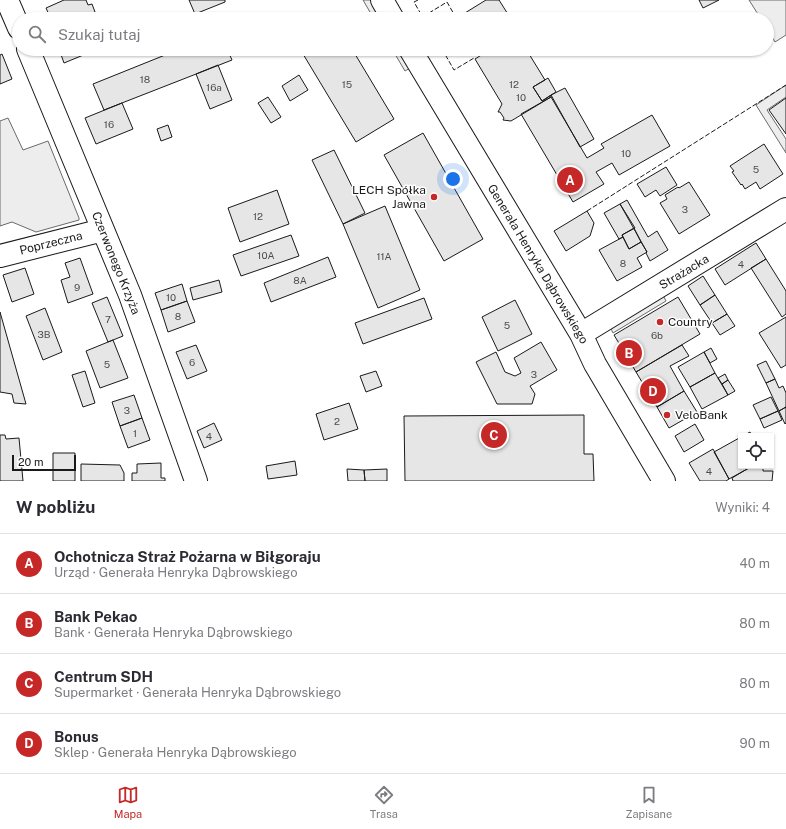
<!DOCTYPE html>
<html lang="pl">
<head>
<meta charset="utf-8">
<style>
  body { margin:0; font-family:"Public Sans",sans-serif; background:#f2f2f3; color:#2b2b33 }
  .controls { position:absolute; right:12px; bottom:12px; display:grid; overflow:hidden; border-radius:0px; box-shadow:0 1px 3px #0004 }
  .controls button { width:36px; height:36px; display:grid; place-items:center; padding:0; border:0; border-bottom:1px solid #e1e1e2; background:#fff; color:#2b2b33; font:20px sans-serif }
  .scale { position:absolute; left:12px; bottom:10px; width:64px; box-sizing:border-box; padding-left:4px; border:2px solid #1a1a1a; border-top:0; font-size:11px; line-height:14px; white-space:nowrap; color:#1a1a1a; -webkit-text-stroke:3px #fff; paint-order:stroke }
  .you { position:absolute; left:453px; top:179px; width:14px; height:14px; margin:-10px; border:3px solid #fff; border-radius:50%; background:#1a73e8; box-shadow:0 0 0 6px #1a73e833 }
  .badge { display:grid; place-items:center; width:26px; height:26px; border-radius:50%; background:#c62828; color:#fff; font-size:13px; font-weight:700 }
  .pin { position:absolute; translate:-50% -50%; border:2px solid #fff; box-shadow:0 1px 4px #0006 }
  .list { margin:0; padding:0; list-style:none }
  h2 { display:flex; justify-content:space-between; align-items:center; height:52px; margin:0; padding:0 16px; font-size:17px }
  h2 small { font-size:13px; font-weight:400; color:#7c7c81 }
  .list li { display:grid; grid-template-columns:26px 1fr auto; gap:12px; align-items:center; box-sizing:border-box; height:60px; padding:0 16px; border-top:1px solid #e1e1e2 }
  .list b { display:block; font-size:15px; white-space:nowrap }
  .list p { margin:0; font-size:13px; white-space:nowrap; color:#7c7c81 }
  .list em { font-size:13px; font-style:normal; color:#7c7c81 }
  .icon { flex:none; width:22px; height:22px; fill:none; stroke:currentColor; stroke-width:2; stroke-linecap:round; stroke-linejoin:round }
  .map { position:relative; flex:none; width:786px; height:481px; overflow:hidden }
  .search { position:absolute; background:#fff; box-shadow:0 1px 3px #0004; left:12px; right:12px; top:12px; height:44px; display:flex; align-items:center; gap:10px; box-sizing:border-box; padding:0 14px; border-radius:22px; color:#7c7c81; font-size:15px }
  .sheet { height:292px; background:#fff }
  nav { display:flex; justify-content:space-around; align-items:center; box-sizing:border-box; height:56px; border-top:1px solid #e1e1e2; background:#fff; font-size:11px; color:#7c7c81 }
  nav a { display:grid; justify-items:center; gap:2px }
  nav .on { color:#c62828 }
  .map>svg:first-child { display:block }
  .built { fill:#ededed; stroke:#6a6a6a }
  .building { fill:#e6e6e6; stroke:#1a1a1a }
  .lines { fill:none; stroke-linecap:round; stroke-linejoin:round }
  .minor-casing { stroke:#1a1a1a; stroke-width:24 }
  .minor { stroke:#fff; stroke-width:22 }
  .fence { stroke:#1a1a1a; stroke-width:1; stroke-dasharray:5 2; stroke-linecap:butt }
  .poi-dot { fill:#c62828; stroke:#fff; stroke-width:1.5 }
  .labels { text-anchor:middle; stroke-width:3; stroke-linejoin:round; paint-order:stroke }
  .number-label { font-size:10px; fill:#4d4d4d }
  .poi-label { font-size:12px; fill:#1a1a1a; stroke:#fff; text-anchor:start }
  .street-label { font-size:12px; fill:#1a1a1a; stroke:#fff }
</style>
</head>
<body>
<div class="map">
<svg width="786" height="481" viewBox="0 0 786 481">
  <rect width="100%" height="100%" fill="#fff"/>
  <path class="built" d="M 363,0 L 371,0 L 382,19 L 374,19 Z
    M 749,0 L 786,0 L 786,35 L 775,42 L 767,28 L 767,19 L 761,19 Z
    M 392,49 L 399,49 L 410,68 L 405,71 Z
    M 786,85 L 786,97 L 767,110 L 786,139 L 786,153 L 756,105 Z
    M 8,118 L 23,150 L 48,141 L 79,218 L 79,220 L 36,232 L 12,222 L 0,226 L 0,121 Z
    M 662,293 L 666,301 L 613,333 L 609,325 Z"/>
  <path class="building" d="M 64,0 L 86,0 L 88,5 L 92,4 L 95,12 L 85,17 L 86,19 L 51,19 L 46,8 Z
    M 189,0 L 225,0 L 225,2 L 195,14 Z
    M 486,0 L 499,0 L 511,19 L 462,19 L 460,16 Z
    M 699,0 L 719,0 L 703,8 Z
    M 59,49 L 98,49 L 64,63 Z
    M 180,49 L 227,49 L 232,60 L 104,110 L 93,84 Z
    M 300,49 L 352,49 L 394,119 L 356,142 Z
    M 481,49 L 491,49 L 483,54 Z
    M 491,49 L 526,49 L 545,80 L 533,87 L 542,101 L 551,95 L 551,97 L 511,121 L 503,120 L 504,118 L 500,112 L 498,112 L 502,104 L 475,59 Z
    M 2,54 L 12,79 L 0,84 L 0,55 Z
    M 218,65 L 232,100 L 210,109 L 196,74 Z
    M 299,75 L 308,90 L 290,101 L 282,86 Z
    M 548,78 L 556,92 L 542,101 L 533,87 Z
    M 565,88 L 594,139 L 580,147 L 551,95 Z
    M 268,97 L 281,117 L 271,123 L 258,103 Z
    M 551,97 L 587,158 L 604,148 L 601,144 L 652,115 L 670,146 L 619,175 L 612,163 L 596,172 L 604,184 L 573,202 L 521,114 Z
    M 786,98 L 786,134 L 769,110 Z
    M 122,103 L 133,129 L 96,144 L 85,118 Z
    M 168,125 L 172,137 L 161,141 L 157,129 Z
    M 423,133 L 483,239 L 444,261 L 384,155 Z
    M 764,144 L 783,174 L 760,189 L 756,182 L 745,189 L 742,184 L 741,185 L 732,172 L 734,171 L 730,166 Z
    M 334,150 L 365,213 L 343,224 L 312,160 Z
    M 666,167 L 677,185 L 660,196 L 656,190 L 645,197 L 637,184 Z
    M 689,182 L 710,215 L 679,234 L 660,203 L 667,199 L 665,195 L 678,187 L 679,188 Z
    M 277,190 L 289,224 L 240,242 L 228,208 Z
    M 627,200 L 648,237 L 657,231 L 668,250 L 650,261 L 646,253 L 647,252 L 620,204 Z
    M 620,204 L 635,228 L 622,235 L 623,237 L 619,239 L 604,213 Z
    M 385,206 L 420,290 L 378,308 L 343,224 Z
    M 587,211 L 594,223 L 590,236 L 566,251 L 554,231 Z
    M 634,228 L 641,242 L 629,249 L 622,235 Z
    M 291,235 L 299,256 L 241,276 L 233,255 Z
    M 623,237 L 629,249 L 641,242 L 647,252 L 637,258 L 642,267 L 617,281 L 599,250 Z
    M 756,243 L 766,259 L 725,285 L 715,269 Z
    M 328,257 L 336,277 L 271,302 L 264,283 Z
    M 80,258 L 93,294 L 68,303 L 61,280 L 70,277 L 65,263 Z
    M 766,259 L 786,291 L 786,314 L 782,317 L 751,268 Z
    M 25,268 L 34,294 L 12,302 L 3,275 Z
    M 703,276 L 715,295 L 700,305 L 688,286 Z
    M 219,280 L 222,292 L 193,300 L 190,288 Z
    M 182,284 L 187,301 L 161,310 L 155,293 Z
    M 715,295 L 727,314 L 712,323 L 700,305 Z
    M 107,297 L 123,336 L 108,342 L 92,303 Z
    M 678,297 L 700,334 L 636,372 L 614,335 Z
    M 424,298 L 432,319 L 363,344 L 355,323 Z
    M 515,300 L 532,334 L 498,351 L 482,317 Z
    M 187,301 L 195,322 L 168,332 L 161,310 Z
    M 45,308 L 62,352 L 43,360 L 26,316 Z
    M 0,312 L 26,404 L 14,403 L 12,394 L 0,392 Z
    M 727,314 L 735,326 L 720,335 L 712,323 Z
    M 786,317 L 786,365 L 781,368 L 759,333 Z
    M 113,340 L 128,378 L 100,388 L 86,351 Z
    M 541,342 L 557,370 L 530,386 L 535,394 L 532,404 L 497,404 L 476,362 L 496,352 L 505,372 L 515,376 L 521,373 L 514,358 Z
    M 196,345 L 207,371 L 187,379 L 176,352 Z
    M 682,345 L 689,356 L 670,366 L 684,391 L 657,407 L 636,372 Z
    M 711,348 L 717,359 L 710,363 L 704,352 Z
    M 704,352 L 715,373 L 690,387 L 678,367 Z
    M 766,361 L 775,379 L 766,383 L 757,365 Z
    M 85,371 L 95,403 L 83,407 L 72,375 Z
    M 376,371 L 382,386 L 366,392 L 360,376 Z
    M 715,373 L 728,395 L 702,409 L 690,387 Z
    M 725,374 L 728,380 L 722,384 L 718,378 Z
    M 775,379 L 779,388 L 783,386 L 786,393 L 786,407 L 779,411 L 766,383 Z
    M 728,380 L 735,391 L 728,395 L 722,384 Z
    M 684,391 L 697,412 L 669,428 L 657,407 Z
    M 134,395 L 142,418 L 120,426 L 112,402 Z
    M 771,397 L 778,411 L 760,419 L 753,405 Z
    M 349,403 L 358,429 L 324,440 L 316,414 Z
    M 786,407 L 786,423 L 785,424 L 779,411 Z
    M 778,411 L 782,420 L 764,428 L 760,419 Z
    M 584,415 L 584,454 L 593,454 L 594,481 L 405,481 L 404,416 Z
    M 142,418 L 150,440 L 128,448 L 120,426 Z
    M 214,423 L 222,440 L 204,448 L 197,431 Z
    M 695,424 L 704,440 L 684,452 L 675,436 Z
    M 750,432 L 752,436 L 743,436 Z
    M 0,435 L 5,435 L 6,439 L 19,438 L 23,481 L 0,481 Z
    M 741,437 L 741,466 L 748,466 L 749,468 L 729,479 L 714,452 Z
    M 713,449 L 729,479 L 726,481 L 700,481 L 689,463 Z
    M 53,453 L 75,453 L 75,481 L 53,481 Z
    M 295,461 L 297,475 L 268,479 L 266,466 Z
    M 161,463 L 161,478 L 165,478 L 165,481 L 132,481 L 132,473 L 137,473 L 137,464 Z
    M 81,464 L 120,465 L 124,473 L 124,481 L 81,481 Z
    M 752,466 L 763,466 L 763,471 L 773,471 L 772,481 L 733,481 L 732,478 Z
    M 347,469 L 364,470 L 365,481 L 348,481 Z
    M 387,469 L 387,481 L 365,481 L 364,470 Z"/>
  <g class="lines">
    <defs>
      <path id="minor" d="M 7,0 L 19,28
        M 382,0 L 393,19
        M 28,49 L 130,295 L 196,481
        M 410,49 L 581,334 L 595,364 L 664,481
        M 0,256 L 103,230
        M 581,334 L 786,209"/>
    </defs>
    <use href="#minor" class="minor-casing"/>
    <use href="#minor" class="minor"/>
    <path class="fence" d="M 418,0 L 414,2 L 422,16 L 429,13 L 447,2 L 455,16 L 450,19
      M 442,49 L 454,70 L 474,58 L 475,59
      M 587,211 L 786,85"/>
  </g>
  <g class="poi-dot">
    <circle cx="434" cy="197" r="4"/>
    <circle cx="660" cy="322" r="4"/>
    <circle cx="667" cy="415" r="4"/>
  </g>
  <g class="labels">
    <g class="number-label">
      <text x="145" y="83">18</text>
      <text x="347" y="88">15</text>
      <text x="514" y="88">12</text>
      <text x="214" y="91">16a</text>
      <text x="521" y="101">10</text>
      <text x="109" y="128">16</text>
      <text x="626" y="157">10</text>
      <text x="756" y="173">5</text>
      <text x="685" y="213">3</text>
      <text x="258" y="220">12</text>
      <text x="266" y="259">10A</text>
      <text x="384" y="260">11A</text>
      <text x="623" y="267">8</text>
      <text x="741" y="268">4</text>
      <text x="300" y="284">8A</text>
      <text x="77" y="291">9</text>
      <text x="171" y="301">10</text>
      <text x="178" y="320">8</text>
      <text x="108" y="323">7</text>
      <text x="507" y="329">5</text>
      <text x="44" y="338">3B</text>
      <text x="657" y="339">6b</text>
      <text x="192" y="366">6</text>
      <text x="107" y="368">5</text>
      <text x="534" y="378">3</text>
      <text x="127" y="414">3</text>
      <text x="337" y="425">2</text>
      <text x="135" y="437">1</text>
      <text x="209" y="440">4</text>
      <text x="709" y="475">4</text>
    </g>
    <g class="poi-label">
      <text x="426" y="194" text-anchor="end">LECH Spółka<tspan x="426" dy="14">Jawna</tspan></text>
      <text x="668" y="326">Country</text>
      <text x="675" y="419">VeloBank</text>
    </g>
    <g class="street-label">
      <text transform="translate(51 243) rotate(-14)" y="4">Poprzeczna</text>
      <text transform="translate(116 263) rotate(68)" y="4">Czerwonego Krzyża</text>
      <text transform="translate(538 264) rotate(59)" y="4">Generała Henryka Dąbrowskiego</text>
      <text transform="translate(684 272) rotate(-31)" y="4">Strażacka</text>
    </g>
  </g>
</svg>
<div class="controls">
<button><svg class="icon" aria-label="locate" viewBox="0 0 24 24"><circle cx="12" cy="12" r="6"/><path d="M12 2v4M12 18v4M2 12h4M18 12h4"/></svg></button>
</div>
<div class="scale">20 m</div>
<div class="you"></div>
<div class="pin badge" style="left:570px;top:180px">A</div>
<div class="pin badge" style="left:629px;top:353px">B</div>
<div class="pin badge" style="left:494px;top:435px">C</div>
<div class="pin badge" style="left:653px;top:391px">D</div>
<div class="search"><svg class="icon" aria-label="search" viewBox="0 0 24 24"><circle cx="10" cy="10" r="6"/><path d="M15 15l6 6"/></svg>Szukaj tutaj</div>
</div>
<section class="sheet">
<h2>W pobliżu<small>Wyniki: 4</small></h2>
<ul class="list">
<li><span class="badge">A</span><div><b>Ochotnicza Straż Pożarna w Biłgoraju</b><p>Urząd · Generała Henryka Dąbrowskiego</p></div><em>40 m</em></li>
<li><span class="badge">B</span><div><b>Bank Pekao</b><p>Bank · Generała Henryka Dąbrowskiego</p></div><em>80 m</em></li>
<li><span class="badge">C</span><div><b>Centrum SDH</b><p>Supermarket · Generała Henryka Dąbrowskiego</p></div><em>80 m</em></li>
<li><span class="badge">D</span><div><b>Bonus</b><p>Sklep · Generała Henryka Dąbrowskiego</p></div><em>90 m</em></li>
</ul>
</section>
<nav>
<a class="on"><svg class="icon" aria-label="map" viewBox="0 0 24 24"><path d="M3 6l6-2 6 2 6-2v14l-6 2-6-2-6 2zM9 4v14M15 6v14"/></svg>Mapa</a>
<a><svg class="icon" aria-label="directions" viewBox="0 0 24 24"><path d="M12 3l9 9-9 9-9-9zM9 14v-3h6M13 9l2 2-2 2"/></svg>Trasa</a>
<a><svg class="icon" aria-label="saved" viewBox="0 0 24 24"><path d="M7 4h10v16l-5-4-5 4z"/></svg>Zapisane</a>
</nav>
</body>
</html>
